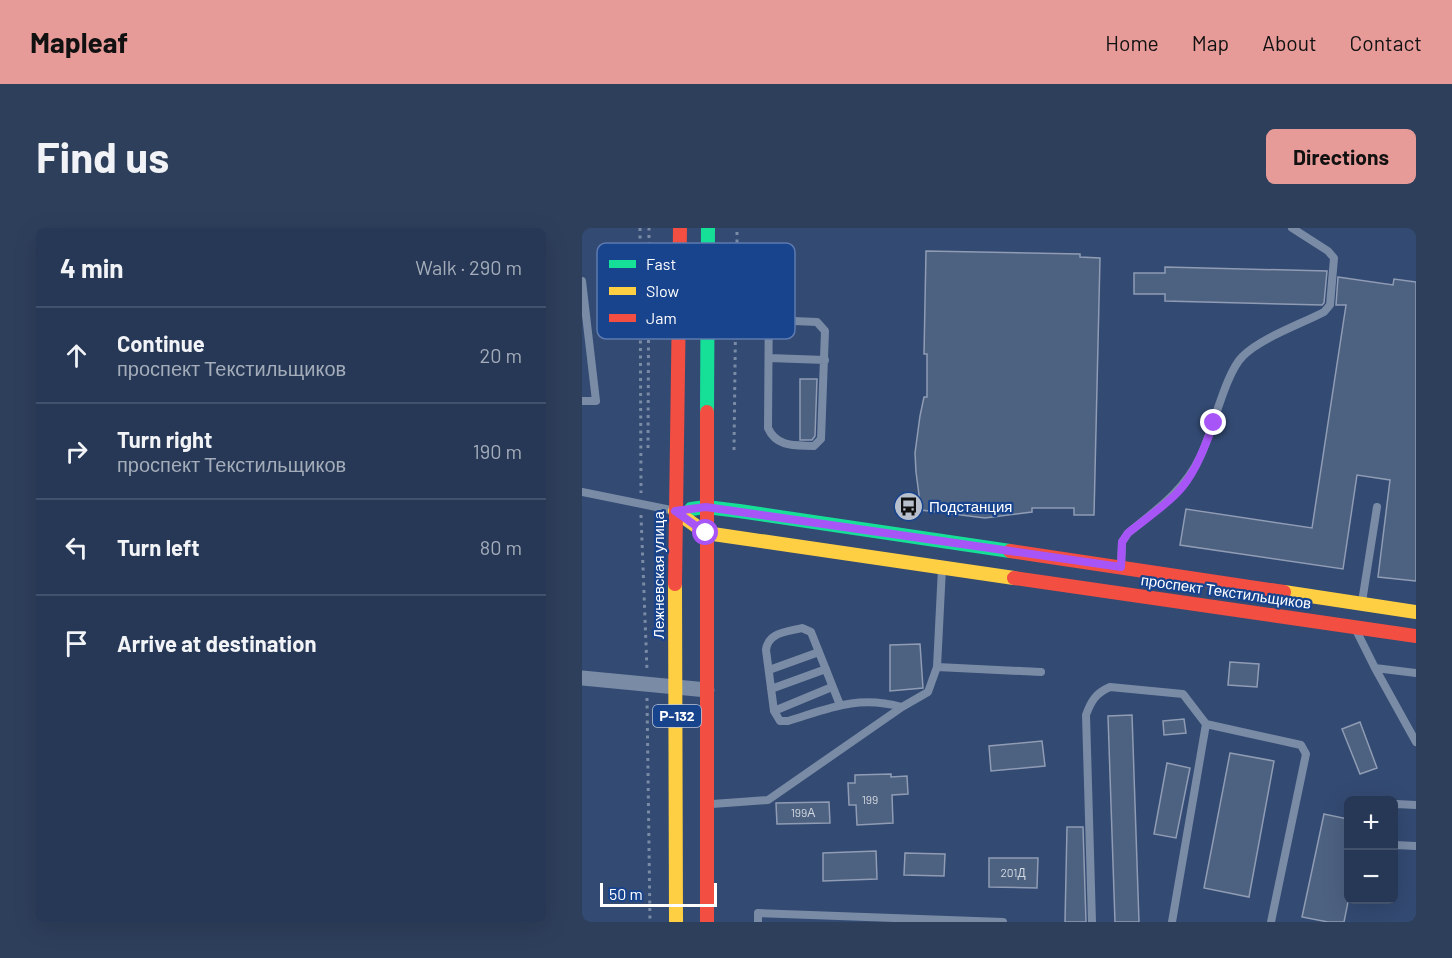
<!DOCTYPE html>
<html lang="en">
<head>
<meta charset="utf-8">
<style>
  body { margin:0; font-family:Barlow,sans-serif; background:#2e3f5c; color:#f1f3f6 }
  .controls { position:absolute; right:18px; bottom:18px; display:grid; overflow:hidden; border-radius:9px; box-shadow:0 6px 24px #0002 }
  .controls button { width:54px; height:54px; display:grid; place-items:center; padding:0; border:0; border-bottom:2px solid #42526c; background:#263856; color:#f1f3f6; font:30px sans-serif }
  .scale { position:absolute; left:18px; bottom:15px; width:117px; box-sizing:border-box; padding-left:6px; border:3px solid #fff; border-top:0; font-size:16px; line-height:21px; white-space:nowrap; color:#fff; -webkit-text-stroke:4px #18438d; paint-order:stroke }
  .stop { position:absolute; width:18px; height:18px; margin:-14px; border:4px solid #a855f7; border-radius:50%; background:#fff }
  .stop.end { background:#a855f7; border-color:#fff; box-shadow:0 2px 6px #0008 }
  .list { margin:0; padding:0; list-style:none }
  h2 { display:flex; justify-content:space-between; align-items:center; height:78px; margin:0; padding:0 24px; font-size:26px }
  h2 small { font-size:20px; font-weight:400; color:#a4acb9 }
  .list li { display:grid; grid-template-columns:39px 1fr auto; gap:18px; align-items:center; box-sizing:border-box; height:96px; padding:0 24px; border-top:2px solid #42526c }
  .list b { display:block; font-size:22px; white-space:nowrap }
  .list p { margin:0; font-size:20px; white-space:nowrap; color:#a4acb9 }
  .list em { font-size:20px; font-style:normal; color:#a4acb9 }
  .icon { flex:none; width:33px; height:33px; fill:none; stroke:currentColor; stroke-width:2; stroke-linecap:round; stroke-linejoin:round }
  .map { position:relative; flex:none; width:834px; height:694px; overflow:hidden; border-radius:9px }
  header { display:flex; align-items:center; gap:36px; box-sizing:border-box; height:84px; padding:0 30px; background:#e69b98; color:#111 }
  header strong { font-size:28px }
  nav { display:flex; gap:33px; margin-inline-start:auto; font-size:21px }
  .intro { display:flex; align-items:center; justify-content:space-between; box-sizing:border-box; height:144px; padding:0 36px }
  h1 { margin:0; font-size:42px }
  .button { padding:15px 27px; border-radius:9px; background:#e69b98; color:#111; font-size:21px; font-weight:700 }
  main { display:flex; gap:36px; padding:0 36px }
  aside { flex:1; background:#263856; border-radius:9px; box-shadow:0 6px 24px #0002 }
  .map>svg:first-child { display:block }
  .building { fill:#4d6181; stroke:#8f9cb4; stroke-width:1.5 }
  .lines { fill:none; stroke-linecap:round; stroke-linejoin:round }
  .path { stroke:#7a8ba6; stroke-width:3; stroke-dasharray:3 4.5; stroke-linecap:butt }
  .lane { stroke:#7a8ba6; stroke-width:8 }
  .street { stroke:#7a8ba6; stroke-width:15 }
  .fast { stroke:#16e098; stroke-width:14 }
  .slow { stroke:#ffcf43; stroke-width:14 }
  .jam { stroke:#f24e42; stroke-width:14 }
  .route { stroke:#a855f7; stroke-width:8 }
  .labels { text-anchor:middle; stroke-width:4.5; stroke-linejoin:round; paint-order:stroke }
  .number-label { font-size:12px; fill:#d2d8e0 }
  .shield { fill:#18438d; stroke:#bac7dd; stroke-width:1.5 }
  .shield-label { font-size:14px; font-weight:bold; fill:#fff }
  .poi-label { font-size:15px; fill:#fff; stroke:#18438d; text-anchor:start }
  .street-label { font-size:15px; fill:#fff; stroke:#18438d }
  .key { fill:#18438d; stroke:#5d7baf; stroke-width:1.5 }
  .key-label { font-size:16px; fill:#fff }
</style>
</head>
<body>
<header>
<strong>Mapleaf</strong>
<nav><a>Home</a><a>Map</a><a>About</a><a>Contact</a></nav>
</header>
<div class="intro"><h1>Find us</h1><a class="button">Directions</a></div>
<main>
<aside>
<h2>4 min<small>Walk · 290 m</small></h2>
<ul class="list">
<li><svg class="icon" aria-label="ahead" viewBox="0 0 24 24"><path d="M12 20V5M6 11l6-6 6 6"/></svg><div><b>Continue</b><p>проспект Текстильщиков</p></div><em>20 m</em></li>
<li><svg class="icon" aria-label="right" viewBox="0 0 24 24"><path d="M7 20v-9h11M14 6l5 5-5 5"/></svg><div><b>Turn right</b><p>проспект Текстильщиков</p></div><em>190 m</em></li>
<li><svg class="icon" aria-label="left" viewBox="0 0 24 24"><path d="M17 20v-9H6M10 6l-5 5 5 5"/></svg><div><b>Turn left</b></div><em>80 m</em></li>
<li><svg class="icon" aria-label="arrive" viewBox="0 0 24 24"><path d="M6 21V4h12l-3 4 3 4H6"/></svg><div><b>Arrive at destination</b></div></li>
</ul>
</aside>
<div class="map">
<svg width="834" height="694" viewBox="0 0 834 694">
  <rect width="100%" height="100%" fill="#334a72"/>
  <path class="building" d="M 344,23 L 498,26 L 498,29 L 518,30 L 512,287 L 492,287 L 492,280 L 450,280 L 450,284 L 403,290 L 339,282 L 334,244 L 333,225 L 338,188 L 342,169 L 345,169 L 345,126 L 342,126 Z
    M 583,39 L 745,43 L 742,75 L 740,77 L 583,73 L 583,66 L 552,66 L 552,45 L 583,45 Z
    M 756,49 L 811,57 L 812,51 L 834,54 L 834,353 L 796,349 L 808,252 L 775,247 L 761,341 L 598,317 L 604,281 L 730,300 L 764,77 L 754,77 Z
    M 218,151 L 235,151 L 233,208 L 230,212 L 218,212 Z
    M 338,416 L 341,460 L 308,463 L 308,417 Z
    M 648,434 L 677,436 L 675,459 L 646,457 Z
    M 550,487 L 557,694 L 533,694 L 526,488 Z
    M 602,491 L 604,505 L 582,507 L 581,493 Z
    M 778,494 L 795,540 L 778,546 L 760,501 Z
    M 460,513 L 463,538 L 409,543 L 407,518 Z
    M 648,525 L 692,533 L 667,669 L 622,660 Z
    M 585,535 L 608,540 L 594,610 L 572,606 Z
    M 309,546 L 309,549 L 325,548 L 326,566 L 310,567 L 311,595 L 275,597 L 274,577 L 267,577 L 266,555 L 273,555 L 273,547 Z
    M 247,574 L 248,595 L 195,596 L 194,575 Z
    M 742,586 L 766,591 L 766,674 L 762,694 L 746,694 L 720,689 Z
    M 485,599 L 501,599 L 504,694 L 483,694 Z
    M 294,623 L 295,651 L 241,653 L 241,625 Z
    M 323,625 L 363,626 L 362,648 L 322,647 Z
    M 407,630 L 456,630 L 455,660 L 407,659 Z"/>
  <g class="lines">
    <path class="path" d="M 58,0 L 59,265
      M 155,37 L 155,0
      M 66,220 L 67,0
      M 152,222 L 154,56
      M 59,287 L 65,442
      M 65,470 L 68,694"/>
    <path class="lane" d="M 130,43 L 176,50 L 187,62 L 186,200 C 195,220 214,217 232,218 L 239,211 L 243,103 L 235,94 L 188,92
      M 0,53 L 14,173 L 0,173
      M 187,130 L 243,132
      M 0,264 L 89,282
      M 539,338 L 540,314 L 546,305 C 574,282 602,263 618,229 C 631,203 643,145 661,128 C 679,110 719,96 742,84 L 748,77 L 752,30 L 746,23 L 710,0
      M 780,374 L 795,279
      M 775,404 L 793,440 L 834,445
      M 355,439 L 459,444
      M 793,440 L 834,514
      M 187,442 L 237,424
      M 189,461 L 244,441
      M 258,477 L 229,404 L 220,400 C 205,404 186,404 184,422 L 192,483 L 198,493 L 206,493 C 248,480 275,467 320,479
      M 192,483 L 250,459
      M 624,496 L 719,517 L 724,526 L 689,694
      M 130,576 L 186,572 L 320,479 L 346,464 L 355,439 L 360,340
      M 812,578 L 814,576 L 834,577
      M 812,617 L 834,618
      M 176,694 L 176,685 L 421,694
      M 510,694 L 504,487 C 509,473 514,465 528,459 L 601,466 L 624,496 L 590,694"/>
    <path class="street" d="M 0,450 L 125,462"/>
    <path class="fast" d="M 125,184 L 126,0
      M 109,281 L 124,279 L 157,283 L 428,323"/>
    <path class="slow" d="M 93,283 L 124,305 L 432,350
      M 93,356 L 94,694
      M 702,364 L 834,384"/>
    <path class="jam" d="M 125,184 L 125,694
      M 428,323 L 702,364
      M 432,350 L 834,408
      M 93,356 L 98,0"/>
  </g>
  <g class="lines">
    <path class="route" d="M 124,305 L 93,283 L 124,279 L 539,339 L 540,314 L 546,305 C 562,292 580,280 594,266 C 613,247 622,220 632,195"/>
  </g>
  <defs>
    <symbol id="bus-disc" viewBox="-11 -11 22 22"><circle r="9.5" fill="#b8c0ce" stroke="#18438d"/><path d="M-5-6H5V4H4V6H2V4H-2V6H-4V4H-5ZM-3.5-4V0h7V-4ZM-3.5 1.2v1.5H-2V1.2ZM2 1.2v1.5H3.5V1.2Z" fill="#111"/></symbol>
  </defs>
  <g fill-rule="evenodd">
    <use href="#bus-disc" x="310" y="262" width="33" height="33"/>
  </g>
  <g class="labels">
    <g class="number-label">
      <text x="288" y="576">199</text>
      <text x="221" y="589">199А</text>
      <text x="431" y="649">201Д</text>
    </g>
    <rect class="shield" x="71" y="477" width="48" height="22" rx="4.5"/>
    <g class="shield-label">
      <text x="95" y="493">Р-132</text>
    </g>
    <g class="poi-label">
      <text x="347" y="284">Подстанция</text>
    </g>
    <g class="street-label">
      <text transform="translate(77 347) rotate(-90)" y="5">Лежневская улица</text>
      <text transform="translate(644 364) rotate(8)" y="5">проспект Текстильщиков</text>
    </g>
  </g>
  <rect x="15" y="15" width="198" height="96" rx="9" class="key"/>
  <rect x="27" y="32" width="27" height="8" fill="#16e098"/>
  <rect x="27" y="59" width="27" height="8" fill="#ffcf43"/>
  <rect x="27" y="86" width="27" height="8" fill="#f24e42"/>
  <g class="key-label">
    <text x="64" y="42">Fast</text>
    <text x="64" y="69">Slow</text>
    <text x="64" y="96">Jam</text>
  </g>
</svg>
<div class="controls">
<button>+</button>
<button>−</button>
</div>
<div class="scale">50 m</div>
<div class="stop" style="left:124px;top:305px"></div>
<div class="stop end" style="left:632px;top:195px"></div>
</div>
</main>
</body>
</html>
